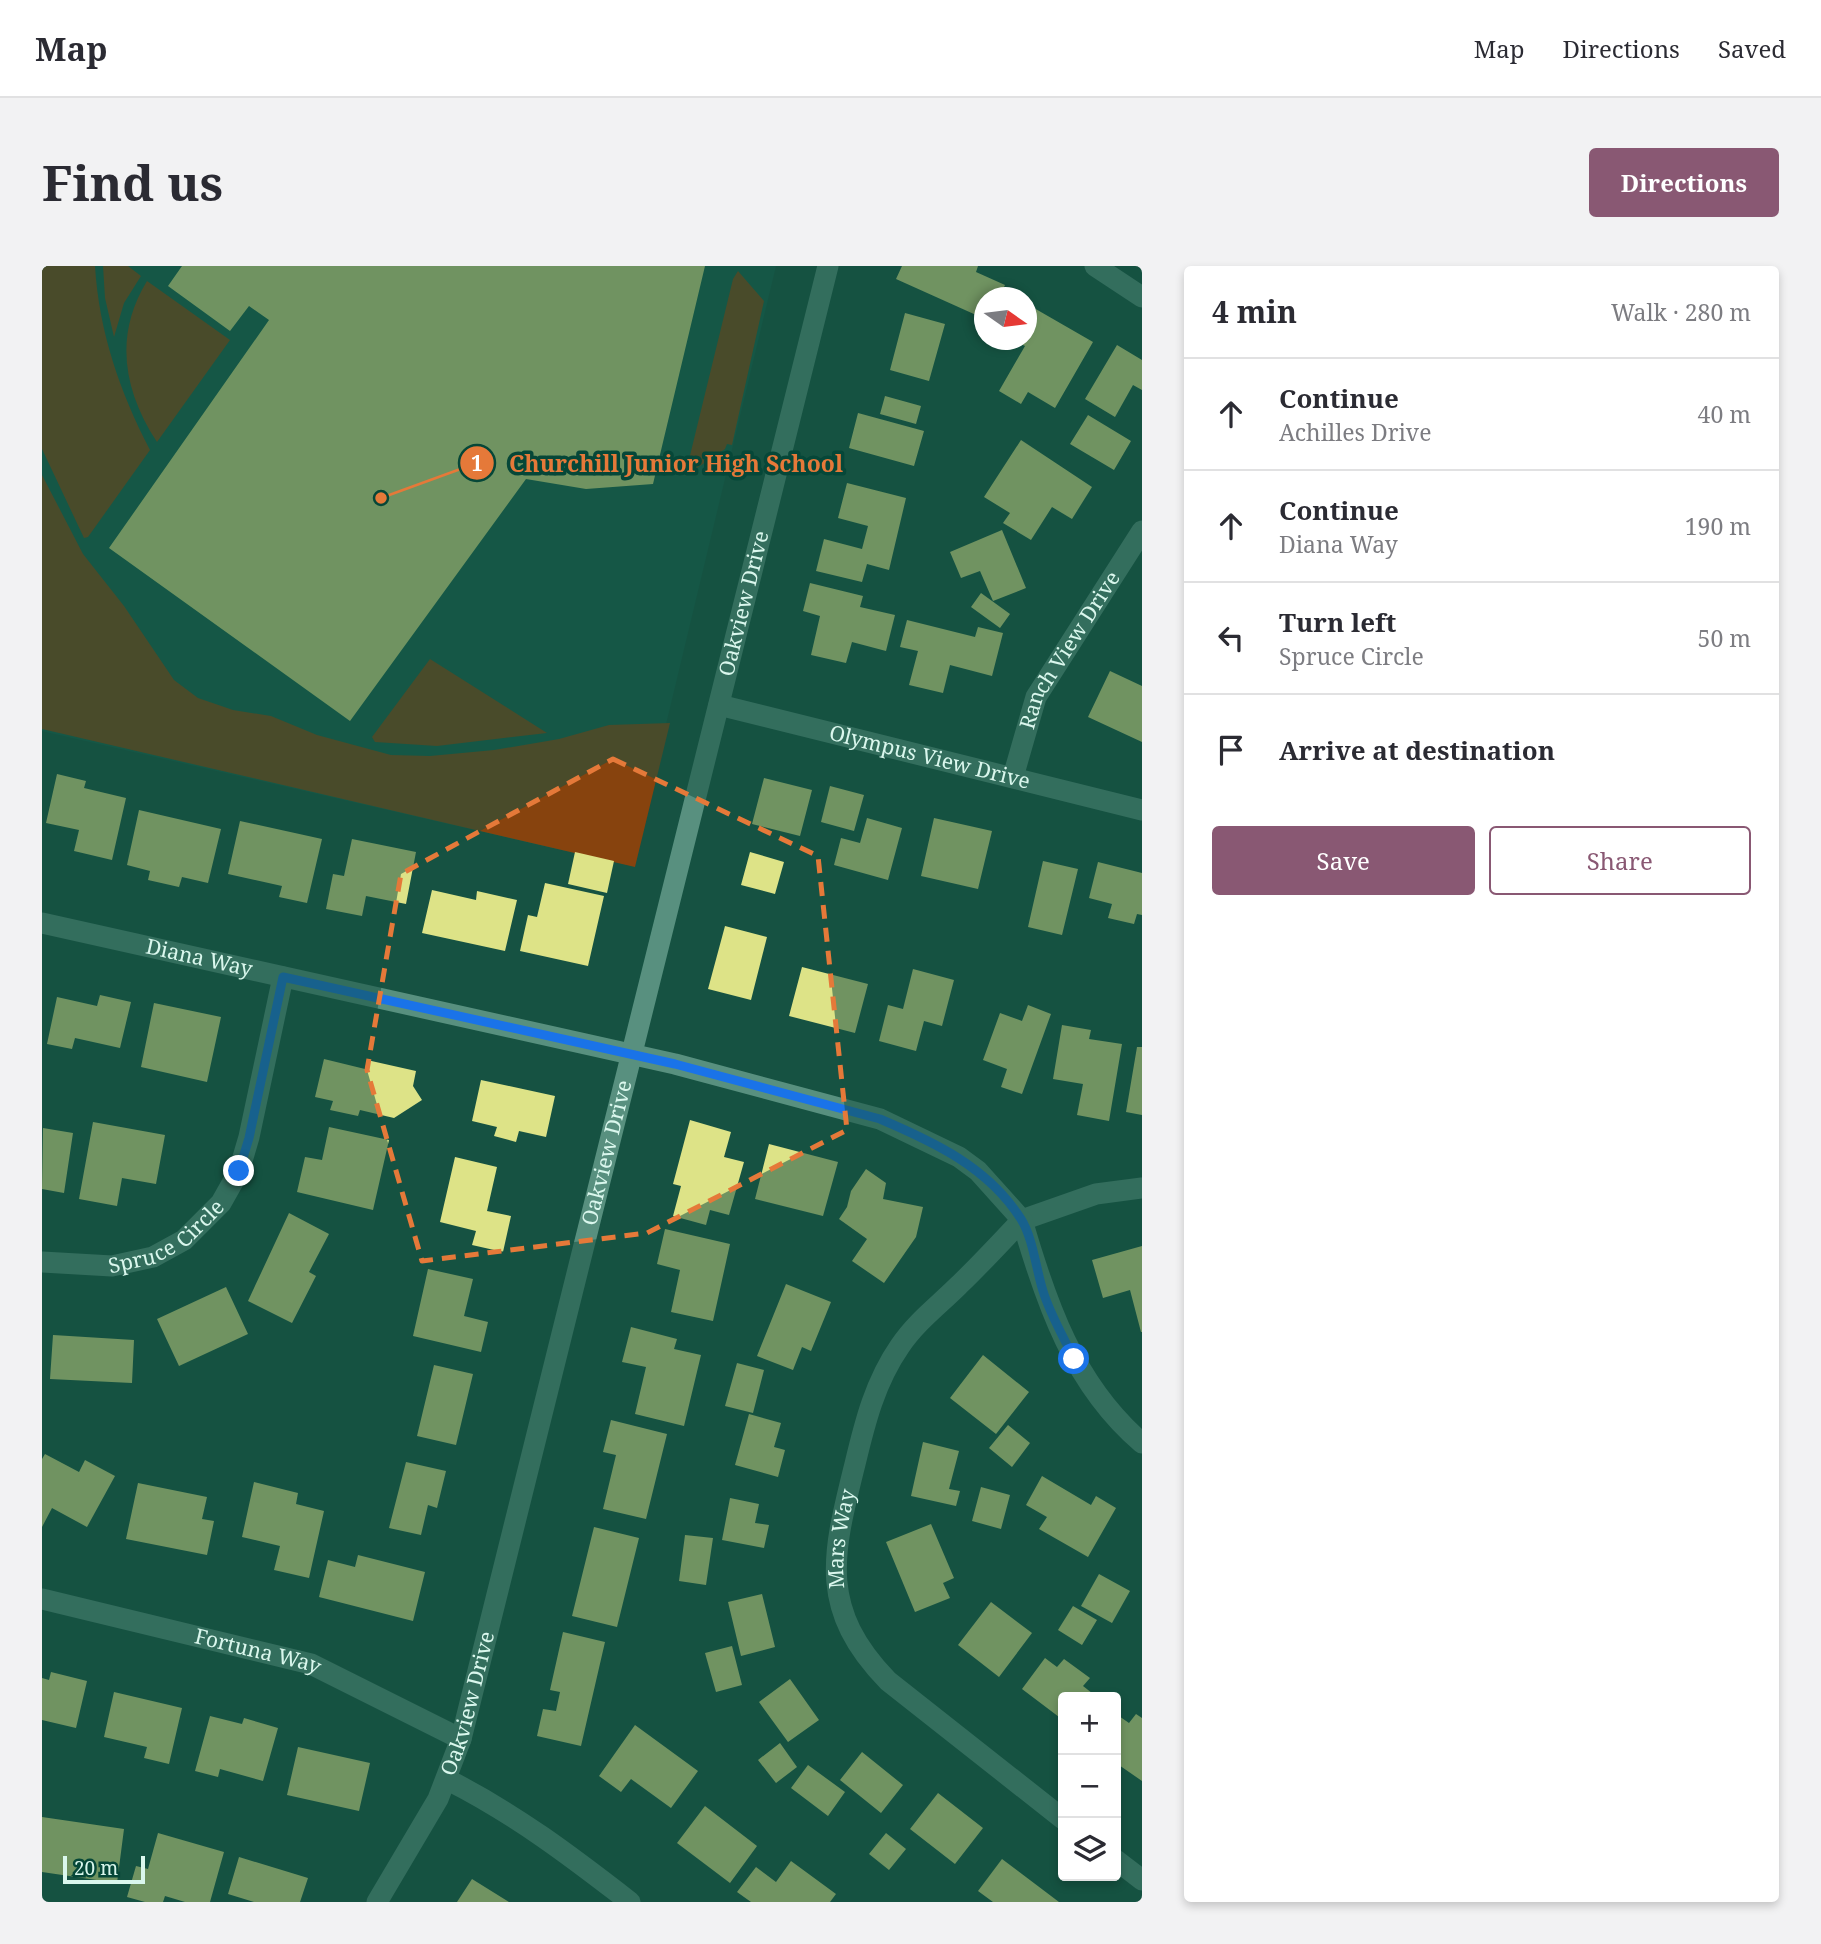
<!DOCTYPE html>
<html lang="en">
<head>
<meta charset="utf-8">
<style>
  body { margin:0; font-family:"Noto Serif",serif; background:#f2f2f3; color:#2b2b33 }
  .controls { position:absolute; right:21px; bottom:21px; display:grid; overflow:hidden; border-radius:7px; box-shadow:0 4px 10px #0003 }
  .controls button { width:63px; height:63px; display:grid; place-items:center; padding:0; border:0; border-bottom:2px solid #e1e1e2; background:#fff; color:#2b2b33; font:35px sans-serif }
  .compass { position:absolute; left:932px; top:21px; width:63px; height:63px; border-radius:50%; background:#fff; box-shadow:0 4px 10px #0003; rotate:104deg }
  .scale { position:absolute; left:21px; bottom:18px; width:82px; box-sizing:border-box; padding-left:7px; border:4px solid #daf7ed; border-top:0; font-size:19px; line-height:24px; white-space:nowrap; color:#daf7ed; -webkit-text-stroke:5px #064738; paint-order:stroke }
  .stop { position:absolute; width:21px; height:21px; margin:-16px; border:5px solid #1a73e8; border-radius:50%; background:#fff }
  .stop.end { background:#1a73e8; border-color:#fff; box-shadow:0 2px 7px #0008 }
  .list { margin:0; padding:0; list-style:none }
  h2 { display:flex; justify-content:space-between; align-items:center; height:91px; margin:0; padding:0 28px; font-size:30px }
  h2 small { font-size:23px; font-weight:400; color:#7c7c81 }
  .list li { display:grid; grid-template-columns:46px 1fr auto; gap:21px; align-items:center; box-sizing:border-box; height:112px; padding:0 28px; border-top:2px solid #e1e1e2 }
  .list b { display:block; font-size:26px; white-space:nowrap }
  .list p { margin:0; font-size:23px; white-space:nowrap; color:#7c7c81 }
  .list em { font-size:23px; font-style:normal; color:#7c7c81 }
  .actions { display:flex; gap:14px; padding:21px 28px }
  .actions a { flex:1; padding:16px 0; border:2px solid #895873; border-radius:7px; text-align:center; font-size:24px; color:#895873 }
  .actions .main { background:#895873; color:#fff }
  .icon { flex:none; width:38px; height:38px; fill:none; stroke:currentColor; stroke-width:2; stroke-linecap:round; stroke-linejoin:round }
  .map { position:relative; flex:none; width:1100px; height:1636px; overflow:hidden; border-radius:7px }
  header { display:flex; align-items:center; gap:42px; box-sizing:border-box; height:98px; padding:0 35px; background:#fff; border-bottom:2px solid #e1e1e2 }
  header strong { font-size:33px }
  nav { display:flex; gap:38px; margin-inline-start:auto; font-size:24px }
  .intro { display:flex; align-items:center; justify-content:space-between; box-sizing:border-box; height:168px; padding:0 42px }
  h1 { margin:0; font-size:49px }
  .button { padding:18px 32px; border-radius:7px; background:#895873; color:#fff; font-size:24px; font-weight:700 }
  main { display:flex; gap:42px; padding:0 42px }
  aside { flex:1; background:#fff; border-radius:7px; box-shadow:0 4px 10px #0003 }
  .map>svg:first-child { display:block }
  .built { fill:#145e4c }
  .green { fill:#87430e }
  .building { fill:#dde387 }
  .lines { fill:none; stroke-linecap:round; stroke-linejoin:round }
  .minor { stroke:#58907f; stroke-width:21 }
  .tertiary { stroke:#58907f; stroke-width:21 }
  .route { stroke:#1a73e8; stroke-width:9 }
  .marked { fill:none; stroke:#e57939; stroke-width:5; stroke-dasharray:14 9; stroke-linejoin:round }
  .labels { text-anchor:middle; stroke-width:7; stroke-linejoin:round; paint-order:stroke }
  .street-label { font-size:21px; fill:#daf7ed; stroke:#064738 }
  .leader { fill:none; stroke:#e57939; stroke-width:2.5 }
  .callout-dot { fill:#e57939; stroke:#064738; stroke-width:2.5 }
  .mark-label { font-size:21px; text-anchor:middle; font-weight:bold; fill:#fff }
  .callout-label { font-size:23px; text-anchor:middle; font-weight:bold; fill:#e57939; stroke:#064738; stroke-width:7; stroke-linejoin:round; paint-order:stroke }
</style>
</head>
<body>
<header>
<strong>Map</strong>
<nav><a>Map</a><a>Directions</a><a>Saved</a></nav>
</header>
<div class="intro"><h1>Find us</h1><a class="button">Directions</a></div>
<main>
<div class="map">
<svg width="1100" height="1636" viewBox="0 0 1100 1636">
  <rect width="100%" height="100%" fill="#165242"/>
  <path class="built" d="M 0,0 L 734,0 L 590,600 L 0,465 Z"/>
  <path class="green" d="M 0,0 L 53,0 C 57,66 78,126 108,184 L 46,271 L 42,272 L 0,183 Z
    M 61,0 L 86,0 L 99,10 L 82,37 L 72,71 L 63,32 Z
    M 696,5 L 722,35 L 690,179 L 685,178 L 683,183 L 643,210 L 691,13 Z
    M 105,15 L 188,74 L 115,176 C 81,124 72,69 105,15 Z
    M 0,209 L 41,288 L 82,340 L 132,414 L 156,432 L 191,444 L 229,450 L 275,469 L 349,489 L 388,490 L 452,484 L 517,473 L 567,459 L 628,457 L 593,601 L 0,463 Z
    M 388,393 L 505,467 L 395,480 L 333,476 L 330,471 Z"/>
  <path class="building" d="M 140,0 L 663,0 L 611,218 L 544,223 L 484,213 L 308,455 L 67,282 L 227,54 L 207,40 L 188,65 L 126,20 Z
    M 860,0 L 936,0 L 934,6 L 963,19 L 957,32 L 943,32 L 943,53 L 854,13 Z
    M 985,38 L 1051,76 L 1013,142 L 986,126 L 979,138 L 957,125 L 983,80 L 971,74 L 985,74 Z
    M 863,47 L 903,58 L 887,115 L 848,104 Z
    M 1075,79 L 1100,94 L 1100,124 L 1091,119 L 1073,151 L 1043,133 Z
    M 843,130 L 879,140 L 874,158 L 838,148 Z
    M 816,147 L 882,165 L 872,200 L 807,182 Z
    M 1046,149 L 1089,175 L 1072,204 L 1028,178 Z
    M 979,174 L 1050,221 L 1030,253 L 1010,241 L 989,274 L 961,257 L 968,247 L 942,231 Z
    M 805,217 L 864,232 L 847,304 L 825,298 L 820,316 L 774,305 L 782,273 L 820,283 L 826,260 L 796,252 Z
    M 960,264 L 984,322 L 951,335 L 938,305 L 919,312 L 908,286 Z
    M 768,317 L 821,330 L 818,341 L 853,349 L 844,385 L 810,376 L 804,397 L 769,389 L 778,350 L 761,345 Z
    M 939,327 L 968,348 L 958,362 L 929,341 Z
    M 865,354 L 933,371 L 936,361 L 961,367 L 950,410 L 908,399 L 901,427 L 867,419 L 876,385 L 858,381 Z
    M 1068,405 L 1100,420 L 1100,476 L 1046,451 Z
    M 15,508 L 44,515 L 42,522 L 84,532 L 70,594 L 32,585 L 37,564 L 4,557 Z
    M 722,512 L 770,524 L 758,570 L 710,558 Z
    M 788,520 L 822,529 L 812,565 L 779,556 Z
    M 97,544 L 179,563 L 166,617 L 140,611 L 137,621 L 106,614 L 108,605 L 85,599 Z
    M 825,552 L 860,562 L 846,614 L 792,599 L 799,572 L 818,577 Z
    M 892,552 L 950,565 L 936,623 L 879,610 Z
    M 198,555 L 280,573 L 265,637 L 237,631 L 240,620 L 186,608 Z
    M 310,573 L 374,586 L 364,638 L 324,630 L 320,650 L 284,643 L 291,608 L 302,610 Z
    M 533,586 L 572,595 L 565,627 L 526,618 Z
    M 708,586 L 742,596 L 733,628 L 699,619 Z
    M 1001,595 L 1036,603 L 1020,669 L 986,661 Z
    M 1056,596 L 1100,607 L 1100,649 L 1095,648 L 1092,658 L 1066,652 L 1070,638 L 1047,632 Z
    M 503,617 L 562,630 L 546,700 L 478,685 L 486,649 L 495,651 Z
    M 390,624 L 434,634 L 435,625 L 475,634 L 463,685 L 380,667 Z
    M 683,660 L 725,671 L 709,734 L 666,723 Z
    M 760,701 L 826,718 L 813,767 L 747,750 Z
    M 871,703 L 912,714 L 900,760 L 882,755 L 874,785 L 837,775 L 846,739 L 861,743 Z
    M 58,729 L 89,736 L 78,782 L 33,772 L 30,783 L 5,778 L 15,731 L 55,740 Z
    M 112,737 L 179,751 L 165,816 L 99,801 Z
    M 986,739 L 1009,748 L 980,828 L 959,821 L 965,803 L 941,794 L 958,747 L 980,755 Z
    M 1020,759 L 1049,764 L 1047,773 L 1080,778 L 1067,855 L 1035,849 L 1041,818 L 1011,813 Z
    M 1095,781 L 1100,781 L 1100,849 L 1084,846 Z
    M 282,793 L 323,803 L 325,794 L 374,805 L 371,820 L 380,834 L 352,852 L 318,844 L 316,850 L 288,844 L 291,835 L 273,831 Z
    M 439,814 L 513,830 L 504,871 L 477,865 L 474,876 L 452,870 L 455,861 L 430,855 Z
    M 648,854 L 689,866 L 682,891 L 702,896 L 687,949 L 668,944 L 664,959 L 631,950 L 639,920 L 631,918 Z
    M 51,856 L 123,869 L 114,918 L 80,912 L 75,940 L 37,933 Z
    M 287,861 L 347,874 L 331,944 L 255,926 L 263,891 L 280,894 Z
    M 1,862 L 31,867 L 22,927 L 0,923 Z
    M 727,878 L 796,896 L 781,950 L 713,933 Z
    M 413,891 L 455,901 L 445,945 L 469,950 L 461,986 L 430,979 L 434,965 L 398,956 Z
    M 824,903 L 844,917 L 841,933 L 881,941 L 874,971 L 842,1017 L 810,995 L 825,973 L 797,953 L 805,941 L 809,925 Z
    M 247,947 L 287,968 L 267,1006 L 274,1010 L 250,1057 L 206,1035 Z
    M 623,963 L 688,978 L 671,1055 L 629,1046 L 638,1004 L 615,998 Z
    M 1100,980 L 1100,1066 L 1099,1066 L 1088,1024 L 1061,1032 L 1050,994 Z
    M 386,1003 L 431,1013 L 422,1050 L 446,1056 L 439,1086 L 371,1070 Z
    M 744,1018 L 789,1036 L 769,1085 L 760,1081 L 751,1104 L 715,1090 Z
    M 184,1021 L 206,1068 L 137,1100 L 115,1053 Z
    M 589,1061 L 635,1073 L 632,1083 L 659,1089 L 642,1160 L 593,1148 L 604,1101 L 580,1096 Z
    M 11,1069 L 92,1074 L 90,1117 L 8,1113 Z
    M 941,1089 L 987,1126 L 954,1168 L 908,1132 Z
    M 695,1097 L 722,1104 L 711,1147 L 683,1140 Z
    M 392,1099 L 431,1108 L 414,1179 L 375,1170 Z
    M 707,1148 L 739,1157 L 732,1181 L 743,1184 L 736,1211 L 693,1199 Z
    M 569,1154 L 625,1168 L 604,1253 L 561,1243 L 574,1189 L 561,1186 Z
    M 966,1159 L 988,1177 L 970,1201 L 947,1182 Z
    M 881,1176 L 917,1185 L 907,1223 L 918,1225 L 914,1240 L 869,1230 Z
    M 3,1188 L 37,1206 L 43,1194 L 73,1210 L 45,1261 L 10,1242 L 0,1261 L 0,1193 Z
    M 364,1196 L 404,1205 L 395,1242 L 386,1239 L 379,1269 L 347,1262 Z
    M 1000,1210 L 1049,1239 L 1054,1230 L 1074,1242 L 1046,1291 L 997,1263 L 1005,1251 L 984,1239 Z
    M 212,1216 L 256,1227 L 254,1238 L 282,1245 L 267,1312 L 232,1304 L 238,1280 L 200,1271 Z
    M 96,1217 L 165,1231 L 160,1253 L 172,1255 L 165,1289 L 84,1273 Z
    M 939,1221 L 968,1229 L 959,1263 L 930,1255 Z
    M 688,1232 L 717,1238 L 713,1257 L 727,1259 L 722,1282 L 680,1274 Z
    M 889,1258 L 912,1312 L 901,1317 L 908,1332 L 873,1346 L 844,1276 Z
    M 552,1261 L 597,1272 L 575,1361 L 530,1350 Z
    M 643,1269 L 671,1272 L 664,1319 L 637,1315 Z
    M 316,1289 L 383,1306 L 371,1355 L 277,1331 L 286,1294 L 313,1301 Z
    M 1057,1308 L 1088,1325 L 1070,1357 L 1039,1340 Z
    M 720,1328 L 733,1381 L 699,1390 L 686,1336 Z
    M 949,1336 L 990,1367 L 957,1411 L 916,1379 Z
    M 1031,1340 L 1055,1354 L 1040,1379 L 1016,1364 Z
    M 521,1366 L 563,1376 L 539,1480 L 495,1470 L 501,1443 L 514,1445 L 518,1426 L 508,1424 Z
    M 690,1380 L 700,1419 L 674,1426 L 663,1387 Z
    M 1003,1392 L 1015,1401 L 1022,1393 L 1048,1412 L 1041,1420 L 1055,1431 L 1021,1431 L 1021,1454 L 980,1423 Z
    M 9,1406 L 45,1415 L 34,1462 L 0,1454 L 0,1412 L 7,1414 Z
    M 748,1413 L 777,1454 L 746,1476 L 717,1436 Z
    M 72,1426 L 140,1442 L 127,1498 L 102,1492 L 105,1481 L 62,1471 Z
    M 1074,1448 L 1087,1457 L 1094,1448 L 1100,1452 L 1100,1515 L 1074,1497 Z
    M 168,1450 L 200,1458 L 202,1452 L 236,1462 L 221,1515 L 178,1503 L 176,1511 L 153,1505 Z
    M 593,1459 L 656,1505 L 629,1542 L 589,1513 L 579,1526 L 557,1510 Z
    M 738,1477 L 755,1501 L 734,1517 L 716,1494 Z
    M 256,1481 L 328,1497 L 317,1545 L 245,1529 Z
    M 820,1486 L 861,1519 L 839,1547 L 798,1514 Z
    M 766,1499 L 803,1526 L 786,1550 L 749,1522 Z
    M 896,1527 L 941,1562 L 913,1598 L 868,1563 Z
    M 663,1540 L 715,1580 L 688,1617 L 635,1577 Z
    M 0,1551 L 82,1563 L 75,1617 L 0,1606 Z
    M 116,1567 L 182,1586 L 168,1636 L 143,1636 L 123,1630 L 121,1636 L 103,1636 L 85,1631 L 94,1600 L 106,1603 Z
    M 844,1567 L 864,1583 L 847,1604 L 827,1588 Z
    M 197,1591 L 266,1612 L 258,1636 L 212,1636 L 186,1628 Z
    M 960,1593 L 1017,1636 L 951,1636 L 936,1625 Z
    M 749,1595 L 794,1628 L 788,1636 L 709,1636 L 695,1626 L 714,1601 L 734,1616 Z
    M 430,1613 L 467,1636 L 415,1636 Z"/>
  <g class="lines">
    <g class="minor">
      <path d="M 1053,0 L 1100,31"/>
      <path id="s1" d="M 677,439 L 1100,544"/>
      <path id="s2" d="M 971,511 L 994,431 L 1100,265"/>
      <path id="s3" d="M 0,657 L 633,798 L 838,853 L 917,891 L 936,905 L 980,954 L 1054,928 L 1100,922"/>
      <path id="s4" d="M 0,996 L 70,1000 L 111,991 L 142,974 L 179,937 L 197,905 L 207,871 L 241,711"/>
      <path id="s5" d="M 1021,1553 L 846,1415 C 775,1342 791,1287 813,1198 C 823,1156 833,1116 858,1080 C 874,1056 897,1039 917,1019 C 939,998 959,976 980,954 C 1004,1037 1032,1119 1100,1177"/>
      <path d="M 1074,1594 L 1100,1614"/>
    </g>
    <g class="tertiary">
      <path id="s6" d="M 0,1333 L 269,1398 L 419,1473"/>
      <path d="M 406,1514 C 472,1547 530,1591 588,1636"/>
      <path id="s7" d="M 335,1636 L 396,1533 L 419,1473 L 786,0"/>
    </g>
  </g>
  <g class="lines">
    <path class="route" d="M 197,905 L 207,872 L 241,711 L 633,798 L 838,853 C 892,876 946,901 979,953 C 991,972 994,1003 1001,1025 C 1008,1048 1021,1070 1032,1093"/>
  </g>
  <path d="M0 0H1100V1636H0ZM 571,493 L 776,590 L 805,864 L 605,967 L 380,995 L 325,804 L 359,608 Z" fill="#165242" fill-opacity=".55" fill-rule="evenodd"/>
  <path class="marked" d="M 571,493 L 776,590 L 805,864 L 605,967 L 380,995 L 325,804 L 359,608 Z"/>
  <g class="labels">
    <g class="street-label">
      <text dy="7" stroke="none"><textPath href="#s7" startOffset="1354">Oakview Drive</textPath></text>
      <text dy="7" stroke="none"><textPath href="#s2" startOffset="140">Ranch View Drive</textPath></text>
      <text dy="7" stroke="none"><textPath href="#s1" startOffset="217">Olympus View Drive</textPath></text>
      <text dy="7" stroke="none"><textPath href="#s3" startOffset="161">Diana Way</textPath></text>
      <text dy="7" stroke="none"><textPath href="#s7" startOffset="788">Oakview Drive</textPath></text>
      <text dy="7" stroke="none"><textPath href="#s4" startOffset="133">Spruce Circle</textPath></text>
      <text dy="7" stroke="none"><textPath href="#s5" startOffset="380">Mars Way</textPath></text>
      <text dy="7" stroke="none"><textPath href="#s6" startOffset="222">Fortuna Way</textPath></text>
      <text dy="7" stroke="none"><textPath href="#s7" startOffset="220">Oakview Drive</textPath></text>
    </g>
  </g>
  <path class="leader" d="M339 232L435 197"/>
  <g class="callout-dot">
    <circle cx="339" cy="232" r="7"/>
    <circle cx="435" cy="197" r="18"/>
  </g>
  <g class="mark-label">
    <text x="435" y="205">1</text>
  </g>
  <g class="callout-label">
    <text x="634" y="206">Churchill Junior High School</text>
  </g>
</svg>
<div class="controls">
<button>+</button>
<button>−</button>
<button><svg class="icon" aria-label="layers" viewBox="0 0 24 24"><path d="M12 4l9 5-9 5-9-5zM3 14l9 5 9-5"/></svg></button>
</div>
<svg class="compass" viewBox="-18 -18 36 36"><path d="M0-13l5 13h-10z" fill="#e53935"/><path d="M0 13l5-13h-10z" fill="#7c7c81"/></svg>
<div class="scale">20 m</div>
<div class="stop" style="left:1032px;top:1093px"></div>
<div class="stop end" style="left:197px;top:905px"></div>
</div>
<aside>
<h2>4 min<small>Walk · 280 m</small></h2>
<ul class="list">
<li><svg class="icon" aria-label="ahead" viewBox="0 0 24 24"><path d="M12 20V5M6 11l6-6 6 6"/></svg><div><b>Continue</b><p>Achilles Drive</p></div><em>40 m</em></li>
<li><svg class="icon" aria-label="ahead" viewBox="0 0 24 24"><path d="M12 20V5M6 11l6-6 6 6"/></svg><div><b>Continue</b><p>Diana Way</p></div><em>190 m</em></li>
<li><svg class="icon" aria-label="left" viewBox="0 0 24 24"><path d="M17 20v-9H6M10 6l-5 5 5 5"/></svg><div><b>Turn left</b><p>Spruce Circle</p></div><em>50 m</em></li>
<li><svg class="icon" aria-label="arrive" viewBox="0 0 24 24"><path d="M6 21V4h12l-3 4 3 4H6"/></svg><div><b>Arrive at destination</b></div></li>
</ul>
<div class="actions"><a class="main">Save</a><a>Share</a></div>
</aside>
</main>
</body>
</html>
